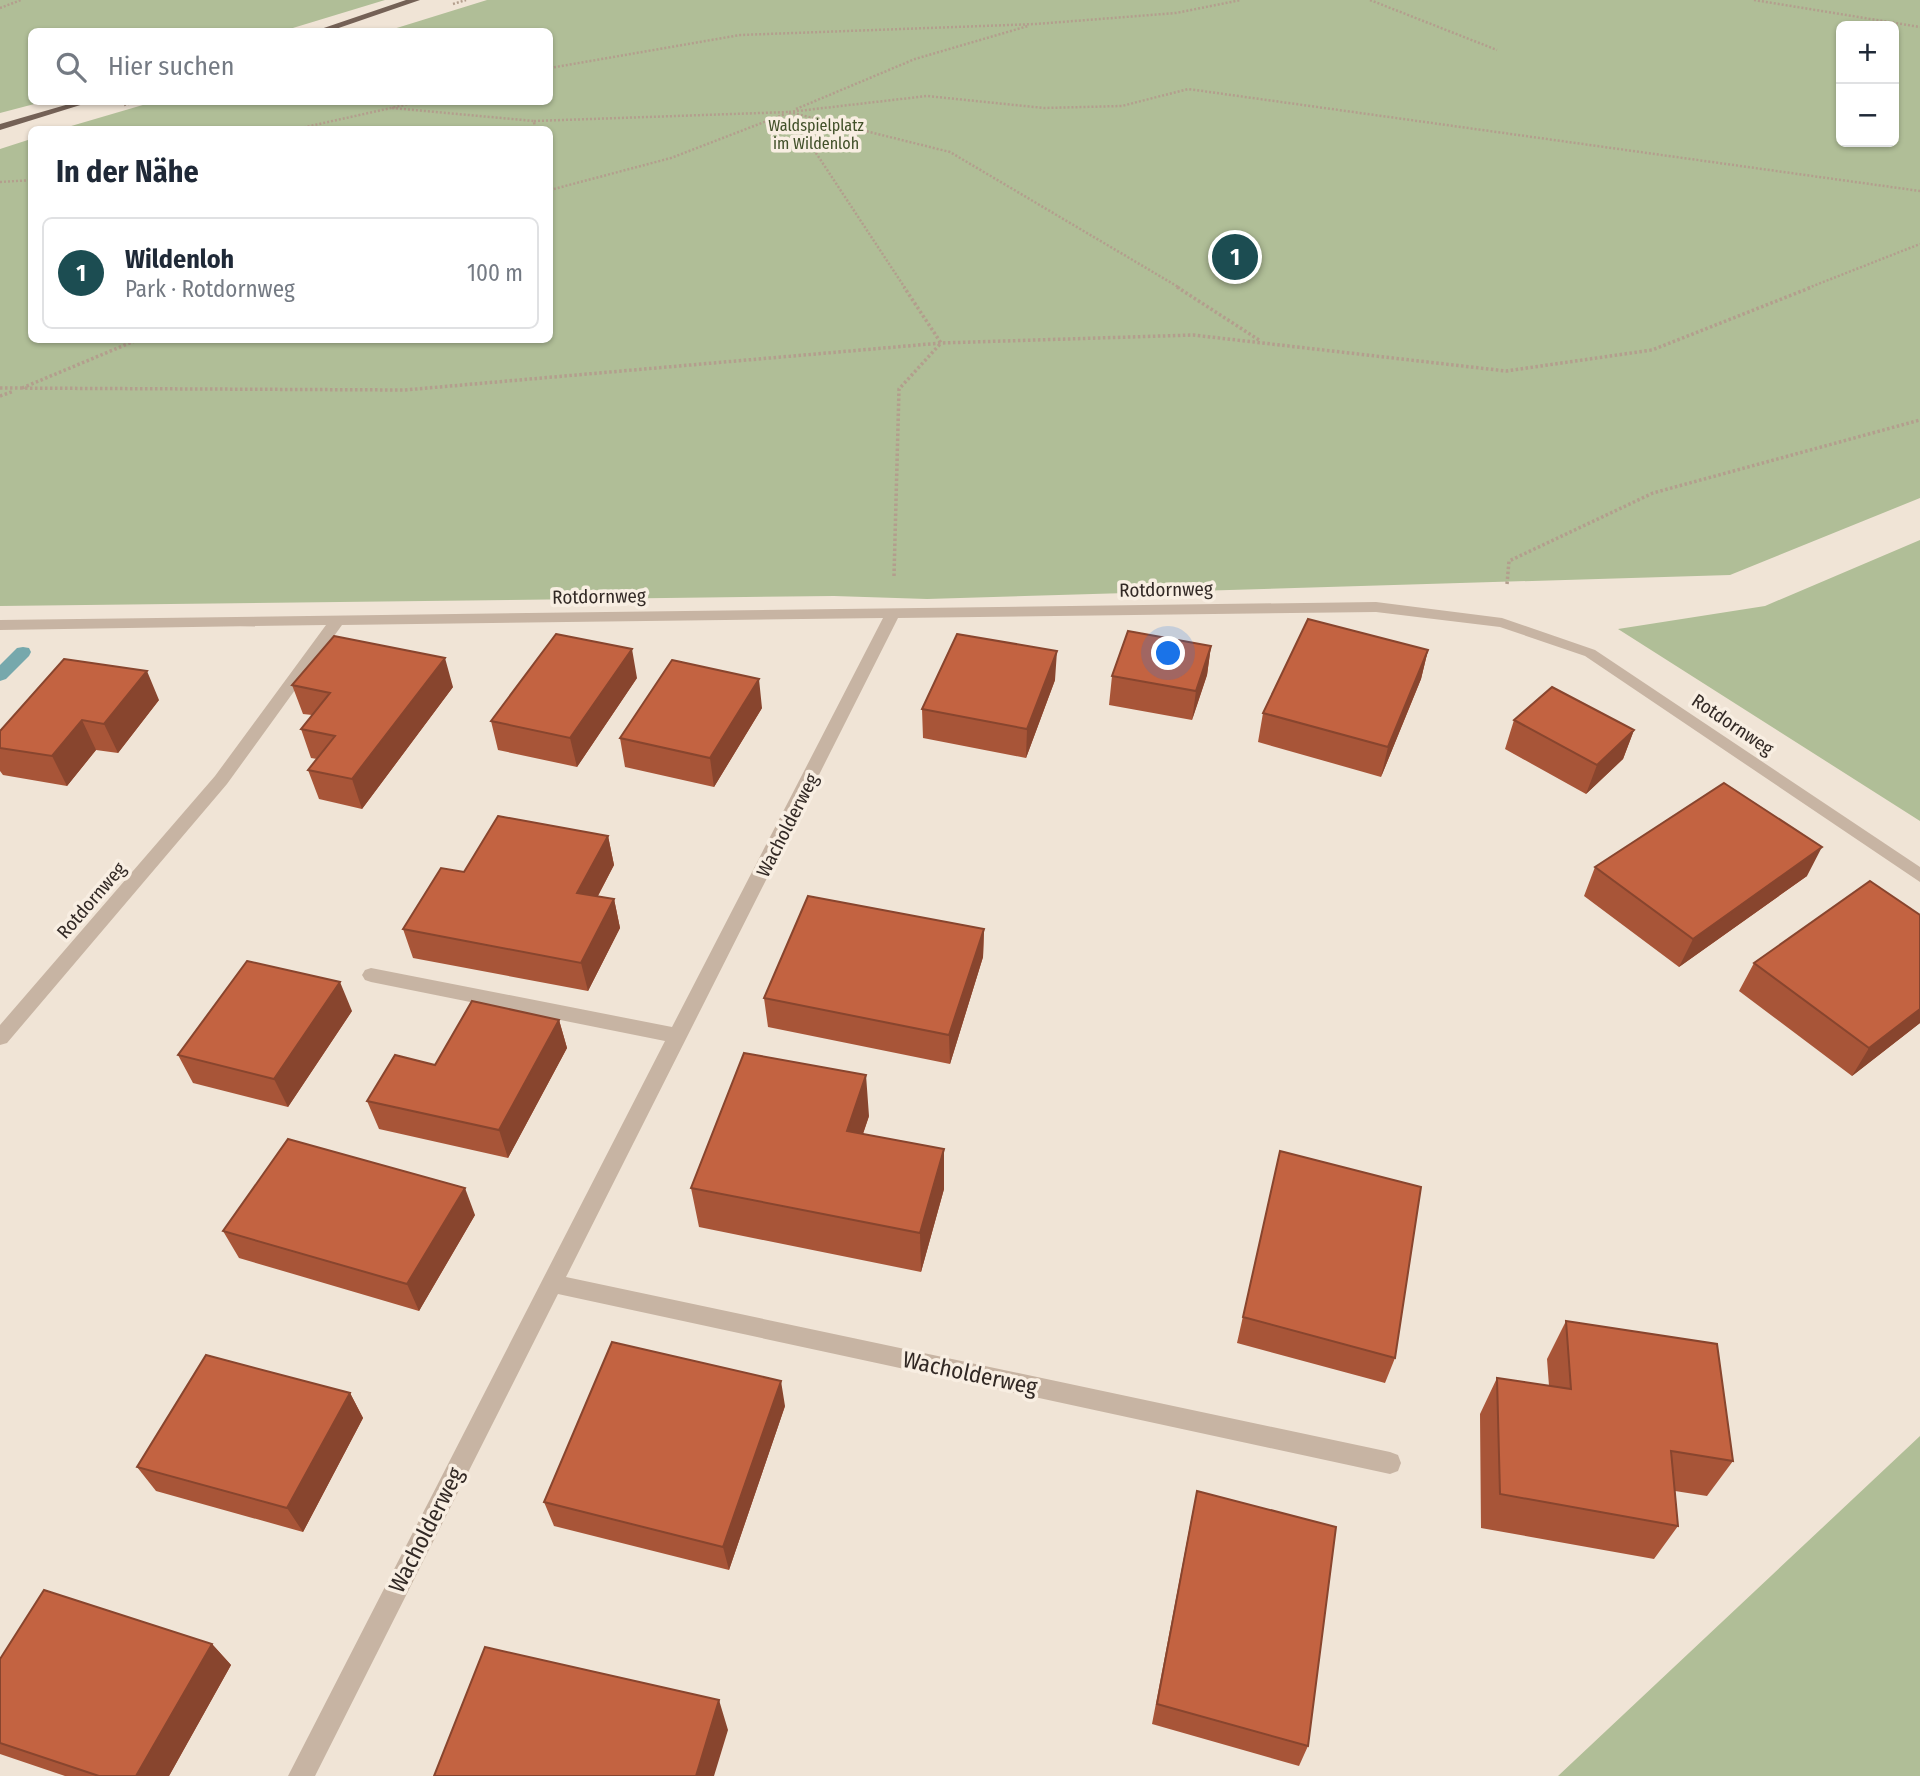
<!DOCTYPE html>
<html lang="de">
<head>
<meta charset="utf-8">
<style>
  body { margin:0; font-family:"Fira Sans Condensed",sans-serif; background:#f2f2f3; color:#1f2937 }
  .controls { position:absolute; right:21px; top:21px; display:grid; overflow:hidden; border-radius:10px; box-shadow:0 2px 5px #0004 }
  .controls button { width:63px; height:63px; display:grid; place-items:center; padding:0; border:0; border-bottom:2px solid #e0e1e3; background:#fff; color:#1f2937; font:35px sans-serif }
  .you { position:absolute; left:1169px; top:654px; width:24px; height:24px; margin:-18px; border:5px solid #fff; border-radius:50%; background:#1a73e8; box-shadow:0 0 0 10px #1a73e833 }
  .badge { display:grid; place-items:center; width:46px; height:46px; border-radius:50%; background:#1c4d52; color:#fff; font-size:23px; font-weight:700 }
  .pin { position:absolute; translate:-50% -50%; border:4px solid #fff; box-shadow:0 2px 7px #0006 }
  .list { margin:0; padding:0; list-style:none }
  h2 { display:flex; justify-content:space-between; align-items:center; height:91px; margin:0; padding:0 28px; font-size:30px }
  h2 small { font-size:23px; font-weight:400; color:#747a83 }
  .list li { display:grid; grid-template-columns:46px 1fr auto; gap:21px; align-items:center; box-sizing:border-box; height:112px; margin:0 14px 14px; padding:0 14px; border:2px solid #e0e1e3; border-radius:10px }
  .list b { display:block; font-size:26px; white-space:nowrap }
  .list p { margin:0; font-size:23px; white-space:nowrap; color:#747a83 }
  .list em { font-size:23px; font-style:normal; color:#747a83 }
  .icon { flex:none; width:38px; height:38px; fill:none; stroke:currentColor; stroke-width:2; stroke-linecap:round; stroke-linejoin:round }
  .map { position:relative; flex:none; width:1920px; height:1776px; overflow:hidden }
  .search { position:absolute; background:#fff; box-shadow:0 2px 5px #0004; left:28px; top:28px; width:525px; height:77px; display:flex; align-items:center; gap:18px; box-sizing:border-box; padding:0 24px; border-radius:10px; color:#747a83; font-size:26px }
  .panel { position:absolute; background:#fff; box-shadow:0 2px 5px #0004; left:28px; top:126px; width:525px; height:217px; border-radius:10px }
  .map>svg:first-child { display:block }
  .green { fill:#b0be97; fill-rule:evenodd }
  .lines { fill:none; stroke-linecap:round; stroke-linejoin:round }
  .stream { fill:#76a8ac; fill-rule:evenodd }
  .path-far1 { stroke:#b39e8d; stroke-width:2.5; stroke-dasharray:2 2; stroke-linecap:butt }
  .path { stroke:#b39e8d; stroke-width:3.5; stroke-dasharray:2.5 2.5; stroke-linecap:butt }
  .minor { fill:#c7b4a3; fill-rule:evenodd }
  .major { fill:#746156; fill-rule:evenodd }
  .wall { fill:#a85538 }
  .shaded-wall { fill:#88452e }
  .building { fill:#c36341; stroke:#88452e; stroke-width:2 }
  .labels { text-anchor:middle; stroke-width:7; stroke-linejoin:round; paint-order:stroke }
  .far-park-label { font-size:16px; fill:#415029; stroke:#f8eee2 }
  .street-label { font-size:19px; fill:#322925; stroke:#f8eee2 }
  .near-street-label { font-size:23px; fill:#322925; stroke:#f8eee2 }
</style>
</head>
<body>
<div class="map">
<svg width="1920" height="1776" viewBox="0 0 1920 1776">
  <rect width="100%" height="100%" fill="#f0e4d6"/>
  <path class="green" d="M 0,0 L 385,0 L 283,31 L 32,32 L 32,102 L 42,102 L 0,113 Z
    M 487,0 L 1920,0 L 1920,498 L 1730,575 L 927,599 L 834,596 L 0,606 L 0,149 L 31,139 L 32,340 L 550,340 L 550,130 L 61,129 L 153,102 L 550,102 L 550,32 L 387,31 ZM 1894,26 L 1894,142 L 1841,142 L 1841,26 Z
    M 1920,540 L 1920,821 L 1618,629 L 1765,606 Z
    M 1920,1436 L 1920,1776 L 1558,1776 Z"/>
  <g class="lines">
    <path class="stream" d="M 23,647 L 29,648 L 31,652 L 29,656 L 6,679 L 0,681 L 0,665 L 17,648 Z"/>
    <path class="path-far1" d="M 1370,0 L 1497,50
      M 1754,0 L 1920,27
      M 453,4 L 466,0
      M 0,8 L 21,0
      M 550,68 L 740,35 L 1036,24 L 1176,13 L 1241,0
      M 124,105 L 136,102
      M 392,108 L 534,121 L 535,130
      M 796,109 L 915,59 L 1028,26
      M 789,112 L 927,96 L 1044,108 L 1122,106 L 1188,89 L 1920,191
      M 793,113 L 950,152 L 1180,288
      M 534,121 L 789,112 L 905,288
      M 292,130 L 418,102
      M 0,182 L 32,180
      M 550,190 L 671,158 L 785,114
      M 1808,288 L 1920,244"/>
    <path class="path" d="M 1177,287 L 1259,340
      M 0,388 L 405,390 L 941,343 L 1193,335 L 1506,371 L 1652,350 L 1812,287
      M 22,388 L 137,340
      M 0,396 L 14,391
      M 894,576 L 899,389 L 941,343 L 904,287
      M 1507,584 L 1509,561 L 1653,493 L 1920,420"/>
    <path class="minor" d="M 1376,602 L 1502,618 L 1595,650 L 1920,867 L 1920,882 L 1585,656 L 1500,627 L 1376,612 L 898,618 L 566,1277 L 1390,1452 L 1398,1455 L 1401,1463 L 1398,1471 L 1390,1474 L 558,1294 L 315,1776 L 288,1776 L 665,1041 L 371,982 L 365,980 L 362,975 L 365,970 L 371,968 L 672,1027 L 883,618 L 342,625 L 227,784 L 7,1043 L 0,1045 L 0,1025 L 215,776 L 326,625 L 0,630 L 0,620 Z"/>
    <path class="major" d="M 406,0 L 420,0 L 327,32 L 312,32 Z
      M 76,102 L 90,102 L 0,130 L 0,124 Z"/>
  </g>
  <path class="wall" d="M 1211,646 L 1207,675 L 1192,720 L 1109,705 L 1112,676 Z
    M 1428,650 L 1421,679 L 1381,777 L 1258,742 L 1263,713 Z
    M 637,678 L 577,767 L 498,750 L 491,721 Z
    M 1055,680 L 1026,758 L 923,738 L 922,709 Z
    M 292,685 L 453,687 L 362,809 L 319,799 L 308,770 L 317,759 L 311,758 L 301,729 L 312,715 L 303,714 Z
    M 159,700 L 118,753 L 96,750 L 67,786 L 3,775 L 0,771 L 0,731 Z
    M 762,708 L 714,787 L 625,767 L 620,738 Z
    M 1514,720 L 1634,730 L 1623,759 L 1586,794 L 1505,749 Z
    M 608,836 L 614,865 L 598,896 L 614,899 L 620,928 L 588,991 L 413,958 L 403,929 L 464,872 Z
    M 1595,867 L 1807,876 L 1679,967 L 1584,896 Z
    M 984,929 L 983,957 L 950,1064 L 768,1027 L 764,998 Z
    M 1754,963 L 1920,1023 L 1852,1076 L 1739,991 Z
    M 352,1011 L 288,1107 L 193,1083 L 178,1055 Z
    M 559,1020 L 567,1048 L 508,1158 L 379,1129 L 367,1101 L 435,1065 Z
    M 869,1116 L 863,1134 L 944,1189 L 921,1272 L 699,1227 L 691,1188 Z
    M 1280,1151 L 1395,1358 L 1385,1383 L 1237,1343 Z
    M 475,1215 L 419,1311 L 239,1258 L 223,1231 Z
    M 1566,1321 L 1733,1461 L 1707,1496 L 1675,1491 L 1678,1526 L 1654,1559 L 1481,1528 L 1480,1414 L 1497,1378 L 1549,1386 L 1547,1359 Z
    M 350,1393 L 363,1418 L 303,1532 L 156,1491 L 137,1467 Z
    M 785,1406 L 729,1570 L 554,1526 L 544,1502 Z
    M 1197,1491 L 1308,1746 L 1299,1766 L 1152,1724 L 1192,1515 Z
    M 212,1644 L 231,1665 L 169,1776 L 65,1776 L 0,1754 L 0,1659 Z"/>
  <path class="shaded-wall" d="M 1211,646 L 1207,675 L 1192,720 L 1196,691 Z
    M 632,649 L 637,678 L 577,767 L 570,738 Z
    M 1428,650 L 1421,679 L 1381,777 L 1388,747 Z
    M 1057,651 L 1055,680 L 1026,758 L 1027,729 Z
    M 445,658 L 453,687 L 362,809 L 352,779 Z
    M 147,671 L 159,700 L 118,753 L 104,724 Z
    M 759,679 L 762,708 L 714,787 L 710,758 Z
    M 82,720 L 96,750 L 67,786 L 52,756 Z
    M 1634,730 L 1623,759 L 1586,794 L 1597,765 Z
    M 608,836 L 614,865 L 584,922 L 577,893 Z
    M 1822,847 L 1807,876 L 1679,967 L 1693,939 Z
    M 614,899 L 620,928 L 588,991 L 581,963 Z
    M 984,929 L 983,957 L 950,1064 L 949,1035 Z
    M 340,982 L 352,1011 L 288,1107 L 274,1079 Z
    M 1920,1009 L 1920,1023 L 1852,1076 L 1869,1048 Z
    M 559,1020 L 567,1048 L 508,1158 L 499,1130 Z
    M 866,1075 L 869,1116 L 850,1171 L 847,1131 Z
    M 944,1149 L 944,1189 L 921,1272 L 920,1233 Z
    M 465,1188 L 475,1215 L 419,1311 L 407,1284 Z
    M 781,1381 L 785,1406 L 729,1570 L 723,1547 Z
    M 350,1393 L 363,1418 L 303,1532 L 287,1508 Z
    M 212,1644 L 231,1665 L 169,1776 L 136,1776 Z
    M 719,1700 L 728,1730 L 714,1776 L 696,1776 Z"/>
  <path class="building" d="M 1308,619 L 1428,650 L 1388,747 L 1263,713 Z
    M 1128,631 L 1211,646 L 1196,691 L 1112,676 Z
    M 556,634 L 632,649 L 570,738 L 491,721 Z
    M 957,634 L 1057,651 L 1027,729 L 922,709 Z
    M 334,636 L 445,658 L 352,779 L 308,770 L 335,736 L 301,729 L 330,693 L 292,685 Z
    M 64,659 L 147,671 L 104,724 L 82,720 L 52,756 L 0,748 L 0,731 Z
    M 672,660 L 759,679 L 710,758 L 620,738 Z
    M 1552,687 L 1634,730 L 1597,765 L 1514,720 Z
    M 1724,783 L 1822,847 L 1693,939 L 1595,867 Z
    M 498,816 L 608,836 L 577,893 L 614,899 L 581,963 L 403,929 L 441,868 L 464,872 Z
    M 1870,881 L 1920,915 L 1920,1009 L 1869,1048 L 1754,963 Z
    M 808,896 L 984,929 L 949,1035 L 764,998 Z
    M 247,961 L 340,982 L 274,1079 L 178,1055 Z
    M 472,1001 L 559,1020 L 499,1130 L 367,1101 L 395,1055 L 435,1065 Z
    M 744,1053 L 866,1075 L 847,1131 L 944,1149 L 920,1233 L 691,1188 Z
    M 288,1139 L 465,1188 L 407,1284 L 223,1231 Z
    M 1280,1151 L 1421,1187 L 1395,1358 L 1243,1317 Z
    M 1566,1321 L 1717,1344 L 1733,1461 L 1671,1451 L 1678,1526 L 1500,1494 L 1497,1378 L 1571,1389 Z
    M 612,1342 L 781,1381 L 723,1547 L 544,1502 Z
    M 206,1355 L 350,1393 L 287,1508 L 137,1467 Z
    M 1197,1491 L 1336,1527 L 1308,1746 L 1157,1704 Z
    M 44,1590 L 212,1644 L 136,1776 L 99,1776 L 0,1743 L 0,1659 Z
    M 485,1647 L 719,1700 L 696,1776 L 434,1776 Z"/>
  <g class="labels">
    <g class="far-park-label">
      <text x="816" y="131">Waldspielplatz<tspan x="816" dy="18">im Wildenloh</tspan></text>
    </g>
    <g class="street-label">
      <text transform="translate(1166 589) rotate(-1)" y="7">Rotdornweg</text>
      <text transform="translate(599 596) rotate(-1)" y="7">Rotdornweg</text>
      <text transform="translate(1733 724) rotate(34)" y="7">Rotdornweg</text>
      <text transform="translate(787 825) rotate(-63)" y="7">Wacholderweg</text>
      <text transform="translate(91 900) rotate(-49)" y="7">Rotdornweg</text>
    </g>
    <g class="near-street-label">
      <text transform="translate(970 1373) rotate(12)" y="8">Wacholderweg</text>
      <text transform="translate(426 1530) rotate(-63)" y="8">Wacholderweg</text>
    </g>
  </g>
</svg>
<div class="controls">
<button>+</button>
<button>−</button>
</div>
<div class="you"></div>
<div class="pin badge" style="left:1235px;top:257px">1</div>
<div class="search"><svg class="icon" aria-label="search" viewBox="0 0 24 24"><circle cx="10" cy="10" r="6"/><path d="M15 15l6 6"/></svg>Hier suchen</div>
<section class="panel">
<h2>In der Nähe<small></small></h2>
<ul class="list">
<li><span class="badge">1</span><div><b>Wildenloh</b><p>Park · Rotdornweg</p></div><em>100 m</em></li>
</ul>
</section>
</div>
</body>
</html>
